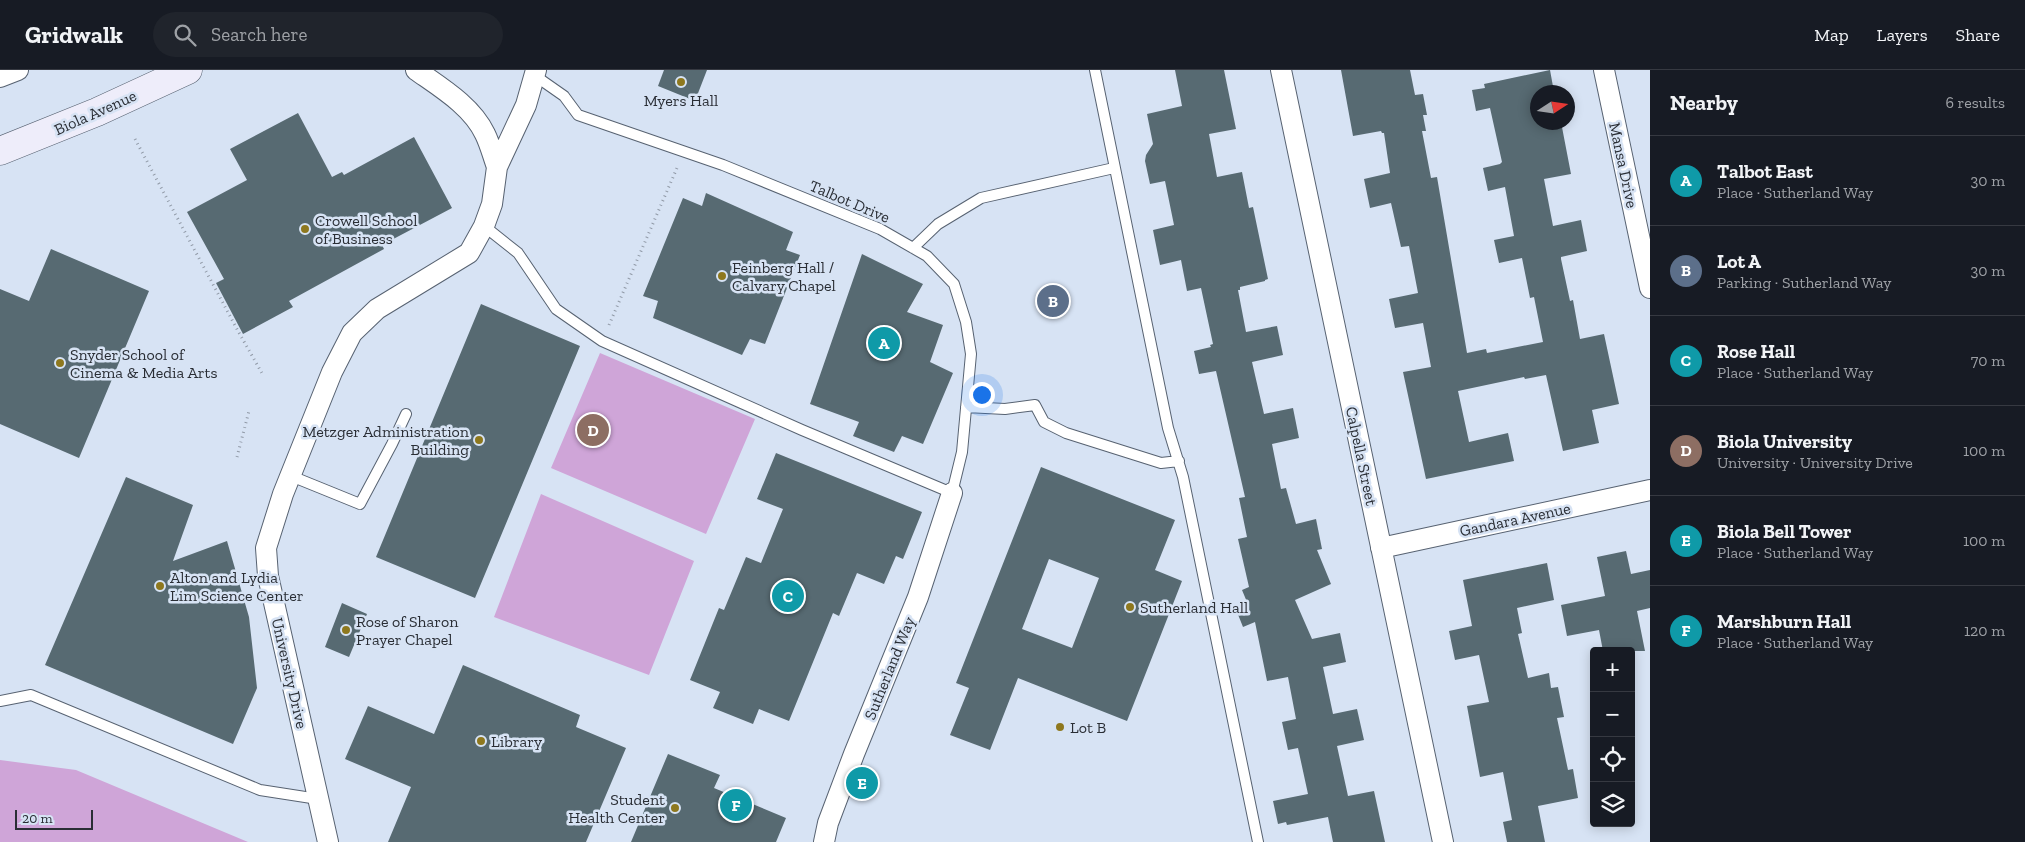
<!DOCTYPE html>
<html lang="en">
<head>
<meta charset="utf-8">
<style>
  body { margin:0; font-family:"Zilla Slab",serif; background:#20242c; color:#f1f3f6 }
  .controls { position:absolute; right:15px; bottom:15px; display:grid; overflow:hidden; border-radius:5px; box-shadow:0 2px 12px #0003 }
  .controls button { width:45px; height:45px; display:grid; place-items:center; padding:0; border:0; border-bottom:1px solid #363941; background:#171b24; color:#f1f3f6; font:25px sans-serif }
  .compass { position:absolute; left:1530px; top:15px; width:45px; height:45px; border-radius:50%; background:#171b24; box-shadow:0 2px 12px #0003; rotate:78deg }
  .scale { position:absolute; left:15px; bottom:12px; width:78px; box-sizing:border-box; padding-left:5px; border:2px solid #2a2e35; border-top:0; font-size:14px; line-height:18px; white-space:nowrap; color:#2a2e35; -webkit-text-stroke:4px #d7e3f4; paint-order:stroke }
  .you { position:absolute; left:981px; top:324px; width:18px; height:18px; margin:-12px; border:4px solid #fff; border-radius:50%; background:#1a73e8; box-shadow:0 0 0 8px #1a73e833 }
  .badge { display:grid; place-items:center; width:32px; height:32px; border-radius:50%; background:#8e781e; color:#fff; font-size:16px; font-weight:700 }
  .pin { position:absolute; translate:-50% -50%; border:2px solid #fff; box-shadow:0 1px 5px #0006 }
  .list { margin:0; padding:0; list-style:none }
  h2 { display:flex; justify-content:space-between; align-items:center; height:65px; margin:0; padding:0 20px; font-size:21px }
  h2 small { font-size:16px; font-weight:400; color:#9ea1a6 }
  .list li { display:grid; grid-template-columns:32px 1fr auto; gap:15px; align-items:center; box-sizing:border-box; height:90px; padding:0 20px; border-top:1px solid #363941 }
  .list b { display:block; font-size:19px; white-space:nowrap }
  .list p { margin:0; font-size:16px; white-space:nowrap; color:#9ea1a6 }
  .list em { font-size:16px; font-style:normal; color:#9ea1a6 }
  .icon { flex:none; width:28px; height:28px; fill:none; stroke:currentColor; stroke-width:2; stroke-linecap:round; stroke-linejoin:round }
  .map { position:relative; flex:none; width:1650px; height:772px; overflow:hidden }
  header { display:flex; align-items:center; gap:30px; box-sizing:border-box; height:70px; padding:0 25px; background:#171b24; border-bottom:1px solid #363941 }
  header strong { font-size:24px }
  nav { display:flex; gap:28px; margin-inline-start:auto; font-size:18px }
  .search { width:350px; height:45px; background:#20242c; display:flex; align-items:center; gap:12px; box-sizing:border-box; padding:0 18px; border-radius:28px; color:#9ea1a6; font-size:19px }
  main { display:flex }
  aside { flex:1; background:#171b24 }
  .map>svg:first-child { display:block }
  .green { fill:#cfa5d8 }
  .building { fill:#576a72; fill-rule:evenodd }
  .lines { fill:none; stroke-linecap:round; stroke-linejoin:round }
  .lane-casing { stroke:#576271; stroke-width:12 }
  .street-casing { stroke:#576271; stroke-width:22 }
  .secondary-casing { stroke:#576271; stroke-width:29 }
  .path { stroke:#919aa7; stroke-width:3; stroke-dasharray:1 4; stroke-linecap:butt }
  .lane { stroke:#fff; stroke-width:10 }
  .street { stroke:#fff; stroke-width:20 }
  .secondary { stroke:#eeedfa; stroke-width:28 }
  .poi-dot { fill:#8e781e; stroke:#d7e3f4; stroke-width:2 }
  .labels { text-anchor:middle; stroke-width:5; stroke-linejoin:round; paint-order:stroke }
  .poi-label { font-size:16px; fill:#2a2e35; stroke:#d7e3f4; text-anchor:start }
  .street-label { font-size:16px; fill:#2a2e35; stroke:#d7e3f4 }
</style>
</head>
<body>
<header>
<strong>Gridwalk</strong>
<div class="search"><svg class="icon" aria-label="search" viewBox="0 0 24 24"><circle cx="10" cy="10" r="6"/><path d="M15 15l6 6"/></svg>Search here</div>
<nav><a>Map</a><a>Layers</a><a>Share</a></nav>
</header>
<main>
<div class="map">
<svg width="1650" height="772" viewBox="0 0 1650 772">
  <rect width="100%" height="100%" fill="#d7e3f4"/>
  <path class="green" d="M 600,283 L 755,349 L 706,464 L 551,398 Z
    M 541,424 L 694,491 L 649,605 L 494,547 Z
    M 0,690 L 76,700 L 248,772 L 0,772 Z"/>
  <path class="building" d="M 664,0 L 707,0 L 695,31 L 658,16 Z
    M 1175,0 L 1224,0 L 1236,59 L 1209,64 L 1217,107 L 1242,102 L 1249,138 L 1253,137 L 1268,209 L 1265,210 L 1265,211 L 1240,217 L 1240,220 L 1238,220 L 1246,262 L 1277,256 L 1283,285 L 1252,292 L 1264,344 L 1293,338 L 1299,368 L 1272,374 L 1281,419 L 1286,418 L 1296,454 L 1316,449 L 1322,479 L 1317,480 L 1331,514 L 1295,530 L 1312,569 L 1340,563 L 1346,592 L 1323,597 L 1333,644 L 1357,639 L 1364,670 L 1337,676 L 1348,726 L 1374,721 L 1385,772 L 1333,772 L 1328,747 L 1287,755 L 1286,752 L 1278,754 L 1273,731 L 1308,724 L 1298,678 L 1288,680 L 1282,652 L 1296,649 L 1288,607 L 1267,611 L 1255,552 L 1243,557 L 1235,537 L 1247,532 L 1242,520 L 1249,517 L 1238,469 L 1247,467 L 1239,428 L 1245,427 L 1216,301 L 1199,304 L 1194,281 L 1211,277 L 1210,275 L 1213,274 L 1201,218 L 1187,221 L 1181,190 L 1160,195 L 1153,160 L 1174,155 L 1165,111 L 1150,114 L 1145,91 L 1146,85 L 1153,74 L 1147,44 L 1182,36 Z
    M 1341,0 L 1410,0 L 1415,25 L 1423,24 L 1427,45 L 1423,45 L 1426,61 L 1422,61 L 1431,108 L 1437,107 L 1467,283 L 1486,279 L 1487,283 L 1543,272 L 1534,227 L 1530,228 L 1522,188 L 1499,193 L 1494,170 L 1514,166 L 1505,117 L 1488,121 L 1483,98 L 1500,94 L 1502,92 L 1490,38 L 1476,41 L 1472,20 L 1485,18 L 1484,14 L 1550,0 L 1554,22 L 1538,22 L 1538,52 L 1561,52 L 1571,104 L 1544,109 L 1553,156 L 1581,150 L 1587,181 L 1561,187 L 1561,189 L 1570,231 L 1573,230 L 1580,269 L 1604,264 L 1619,334 L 1592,340 L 1599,373 L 1563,381 L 1546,305 L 1525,309 L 1524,307 L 1458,321 L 1469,372 L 1508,363 L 1514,391 L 1426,409 L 1403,302 L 1431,297 L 1423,253 L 1395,258 L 1389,229 L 1418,223 L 1409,176 L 1401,177 L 1391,133 L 1370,138 L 1364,109 L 1390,103 L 1384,63 L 1382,63 L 1381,61 L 1353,66 Z
    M 298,43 L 332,107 L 342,102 L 344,105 L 414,67 L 452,138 L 382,175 L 384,179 L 289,231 L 293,237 L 243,264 L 216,213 L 224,209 L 187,142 L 247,110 L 230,79 Z
    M 706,123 L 793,162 L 786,180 L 800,185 L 765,274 L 750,269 L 742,285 L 653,248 L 658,231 L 643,226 L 683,128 L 702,136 Z
    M 51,179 L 149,221 L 79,388 L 0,354 L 0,219 L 29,231 Z
    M 862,184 L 923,214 L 907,242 L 943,255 L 930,292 L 953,303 L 923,374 L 902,366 L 894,382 L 853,366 L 859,352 L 810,334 Z
    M 481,234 L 580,276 L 475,528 L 376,487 Z
    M 776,383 L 922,442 L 903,489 L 896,486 L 884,514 L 857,503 L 839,546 L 833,543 L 789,651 L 759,639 L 753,654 L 713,638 L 720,622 L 690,610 L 719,538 L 724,540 L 746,487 L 761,493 L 783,439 L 757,429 Z
    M 1041,397 L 1175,450 L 1155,500 L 1182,511 L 1127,651 L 1018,608 L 990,680 L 950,665 L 969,618 L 956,613 ZM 1049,489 L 1099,508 L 1072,578 L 1022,559 Z
    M 126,407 L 193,435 L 173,491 L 227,471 L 249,547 L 257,618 L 233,674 L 45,595 Z
    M 1626,481 L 1631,504 L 1650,500 L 1650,538 L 1637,541 L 1645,581 L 1603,581 L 1599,560 L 1567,566 L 1561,535 L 1605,526 L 1597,487 Z
    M 1547,493 L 1554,530 L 1517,538 L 1522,563 L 1518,564 L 1528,608 L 1549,603 L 1551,618 L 1558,617 L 1564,647 L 1557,648 L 1568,700 L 1573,699 L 1578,728 L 1538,736 L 1545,772 L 1507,772 L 1503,752 L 1512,750 L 1503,702 L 1480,707 L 1467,636 L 1489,632 L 1479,585 L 1455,590 L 1449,561 L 1472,556 L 1463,510 Z
    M 342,533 L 367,544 L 349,587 L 325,577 Z
    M 463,595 L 580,645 L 576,657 L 626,678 L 586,772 L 388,772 L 411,717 L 345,689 L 368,636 L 434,664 Z
    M 668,684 L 720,705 L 714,718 L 786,748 L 776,772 L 631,772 Z"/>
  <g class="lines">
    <defs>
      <path id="lane" d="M 1095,0 L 1168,358 L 1183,407 L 1258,772
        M 484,156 L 518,183 L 556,239 L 602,271 L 802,360 L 952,423 L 962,382 L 971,284 L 966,252 L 954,214 L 927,186 L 880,159 L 723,95 L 578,45 L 564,26 L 534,5
        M 913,178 L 938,154 L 981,128 L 1114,98
        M 966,337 L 1005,339 L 1035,335 L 1044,352 L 1066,363 L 1161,393 L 1179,391
        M 291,406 L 360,434 L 392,374 L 406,344
        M 0,631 L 31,625 L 260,720 L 318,729"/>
      <path id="street" d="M 416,0 C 440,17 472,36 485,64 C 490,74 493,86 497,97
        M 1281,0 L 1443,772
        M 1604,0 L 1650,218
        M 0,7 L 18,0
        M 1381,478 L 1650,420
        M 328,772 L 268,506 L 266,478 L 283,424 L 332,302 L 352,263 L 377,239 L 469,183 L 484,156 L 492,134 L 497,97 L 526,35 L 536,0
        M 824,772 L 828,753 L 854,684 L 918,527 L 952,423"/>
      <path id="secondary" d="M 0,81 L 97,42 L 188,0"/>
    </defs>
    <use href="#lane" class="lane-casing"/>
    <use href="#street" class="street-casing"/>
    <use href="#secondary" class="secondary-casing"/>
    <path class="path" d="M 135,69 L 238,261 L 263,305
      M 609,255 L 677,98
      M 237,387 L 249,341"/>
    <use href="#lane" class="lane"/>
    <use href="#street" class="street"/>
    <use href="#secondary" class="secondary"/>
  </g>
  <g class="poi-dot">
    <circle cx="681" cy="12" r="5"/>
    <circle cx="305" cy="159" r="5"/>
    <circle cx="722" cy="206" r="5"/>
    <circle cx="60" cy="293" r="5"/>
    <circle cx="479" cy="370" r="5"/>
    <circle cx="160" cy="516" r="5"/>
    <circle cx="1130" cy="537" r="5"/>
    <circle cx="346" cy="560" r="5"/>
    <circle cx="1060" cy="657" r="5"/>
    <circle cx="481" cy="671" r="5"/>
    <circle cx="675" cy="738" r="5"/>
  </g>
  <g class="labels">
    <g class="poi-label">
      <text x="681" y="36" text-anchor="middle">Myers Hall</text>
      <text x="315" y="156">Crowell School<tspan x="315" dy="18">of Business</tspan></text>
      <text x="732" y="203">Feinberg Hall /<tspan x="732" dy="18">Calvary Chapel</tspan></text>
      <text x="70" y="290">Snyder School of<tspan x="70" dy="18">Cinema &amp; Media Arts</tspan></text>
      <text x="469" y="367" text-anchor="end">Metzger Administration<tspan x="469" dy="18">Building</tspan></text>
      <text x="170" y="513">Alton and Lydia<tspan x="170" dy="18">Lim Science Center</tspan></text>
      <text x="1140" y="543">Sutherland Hall</text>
      <text x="356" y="557">Rose of Sharon<tspan x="356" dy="18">Prayer Chapel</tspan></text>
      <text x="1070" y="663">Lot B</text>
      <text x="491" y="677">Library</text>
      <text x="665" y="735" text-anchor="end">Student<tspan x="665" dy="18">Health Center</tspan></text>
    </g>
    <g class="street-label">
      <text transform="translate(95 42) rotate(-24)" y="6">Biola Avenue</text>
      <text transform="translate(1624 95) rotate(78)" y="6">Mansa Drive</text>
      <text transform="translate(850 131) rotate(23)" y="6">Talbot Drive</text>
      <text transform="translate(1362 386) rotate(78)" y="6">Calpella Street</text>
      <text transform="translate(1515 449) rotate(-12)" y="6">Gandara Avenue</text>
      <text transform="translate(889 598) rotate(-68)" y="6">Sutherland Way</text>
      <text transform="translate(290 603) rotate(77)" y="6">University Drive</text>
    </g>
  </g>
</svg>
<div class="controls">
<button>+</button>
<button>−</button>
<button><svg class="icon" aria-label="locate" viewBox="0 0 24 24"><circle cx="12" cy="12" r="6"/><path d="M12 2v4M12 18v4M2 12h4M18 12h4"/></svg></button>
<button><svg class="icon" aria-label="layers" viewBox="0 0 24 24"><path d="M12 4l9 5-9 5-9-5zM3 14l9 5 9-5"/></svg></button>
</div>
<svg class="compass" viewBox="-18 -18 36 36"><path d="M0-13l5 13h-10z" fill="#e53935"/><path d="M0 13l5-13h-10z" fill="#9ea1a6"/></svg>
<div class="scale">20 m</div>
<div class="you"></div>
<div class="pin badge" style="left:884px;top:273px;background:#0f9aa8">A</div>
<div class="pin badge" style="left:1053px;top:231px;background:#5c6f8a">B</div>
<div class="pin badge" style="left:788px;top:526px;background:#0f9aa8">C</div>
<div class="pin badge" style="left:593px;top:360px;background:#8d6e63">D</div>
<div class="pin badge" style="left:862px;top:713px;background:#0f9aa8">E</div>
<div class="pin badge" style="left:736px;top:735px;background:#0f9aa8">F</div>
</div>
<aside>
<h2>Nearby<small>6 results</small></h2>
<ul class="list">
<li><span class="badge" style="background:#0f9aa8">A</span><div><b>Talbot East</b><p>Place · Sutherland Way</p></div><em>30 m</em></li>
<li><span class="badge" style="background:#5c6f8a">B</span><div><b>Lot A</b><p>Parking · Sutherland Way</p></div><em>30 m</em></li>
<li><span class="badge" style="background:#0f9aa8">C</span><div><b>Rose Hall</b><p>Place · Sutherland Way</p></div><em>70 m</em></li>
<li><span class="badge" style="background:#8d6e63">D</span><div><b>Biola University</b><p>University · University Drive</p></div><em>100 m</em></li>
<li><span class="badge" style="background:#0f9aa8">E</span><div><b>Biola Bell Tower</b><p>Place · Sutherland Way</p></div><em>100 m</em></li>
<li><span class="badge" style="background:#0f9aa8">F</span><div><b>Marshburn Hall</b><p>Place · Sutherland Way</p></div><em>120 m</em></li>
</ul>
</aside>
</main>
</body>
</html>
